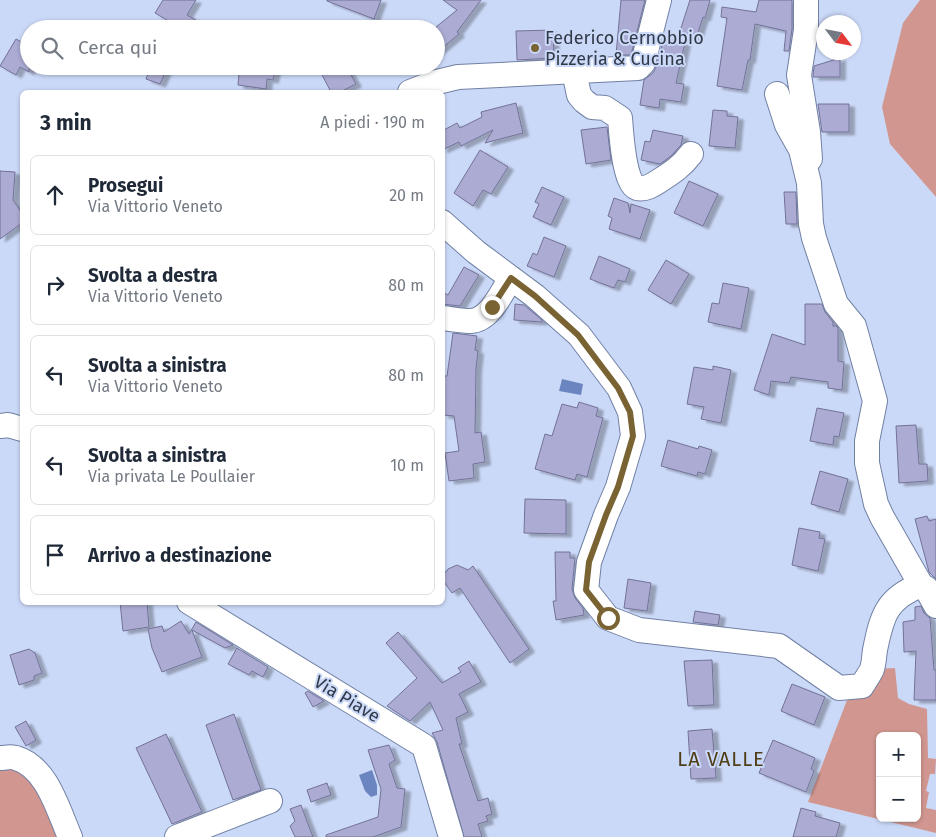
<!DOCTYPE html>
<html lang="it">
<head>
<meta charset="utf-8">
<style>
  body { margin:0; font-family:"Fira Sans",sans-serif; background:#f2f2f3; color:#1f2937 }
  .controls { position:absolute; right:15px; bottom:15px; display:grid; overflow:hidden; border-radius:8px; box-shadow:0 1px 4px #0004 }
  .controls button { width:45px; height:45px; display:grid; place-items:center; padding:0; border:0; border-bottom:1px solid #e0e1e3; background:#fff; color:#1f2937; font:25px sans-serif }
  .compass { position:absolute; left:816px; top:15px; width:45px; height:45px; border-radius:50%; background:#fff; box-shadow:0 1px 4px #0004; rotate:122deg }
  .stop { position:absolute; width:15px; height:15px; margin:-11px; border:4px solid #796333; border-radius:50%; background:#fff }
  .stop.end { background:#796333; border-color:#fff; box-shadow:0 1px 5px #0008 }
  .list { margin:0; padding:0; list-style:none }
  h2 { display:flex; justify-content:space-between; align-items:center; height:65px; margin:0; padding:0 20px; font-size:21px }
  h2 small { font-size:16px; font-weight:400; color:#747a83 }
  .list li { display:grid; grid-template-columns:32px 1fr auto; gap:15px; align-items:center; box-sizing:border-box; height:80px; margin:0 10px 10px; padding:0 10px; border:1px solid #e0e1e3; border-radius:8px }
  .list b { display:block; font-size:19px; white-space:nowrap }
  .list p { margin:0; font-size:16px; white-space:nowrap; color:#747a83 }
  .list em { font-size:16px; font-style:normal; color:#747a83 }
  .icon { flex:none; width:28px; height:28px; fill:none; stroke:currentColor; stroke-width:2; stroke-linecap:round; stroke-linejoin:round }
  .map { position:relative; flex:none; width:936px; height:837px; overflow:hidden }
  .search { position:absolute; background:#fff; box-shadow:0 1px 4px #0004; left:20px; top:20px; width:425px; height:55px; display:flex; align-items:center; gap:12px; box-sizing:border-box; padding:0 18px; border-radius:28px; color:#747a83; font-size:19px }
  .panel { position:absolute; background:#fff; box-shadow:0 1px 4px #0004; left:20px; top:90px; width:425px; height:515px; border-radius:8px }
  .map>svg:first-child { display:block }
  .green { fill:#d19690; fill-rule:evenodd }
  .water { fill:#6b85c0 }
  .building { fill:#ababd3; stroke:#737297; filter:url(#shadow) }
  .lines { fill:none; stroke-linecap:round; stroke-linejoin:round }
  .minor-casing { stroke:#7181a4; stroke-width:26 }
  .minor { stroke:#fff; stroke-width:24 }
  .route { stroke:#796333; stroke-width:6 }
  .poi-dot { fill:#796333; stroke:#cbd9f8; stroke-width:2 }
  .labels { text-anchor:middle; stroke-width:4; stroke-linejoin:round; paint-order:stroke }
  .poi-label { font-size:18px; fill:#313847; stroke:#cbd9f8; text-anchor:start }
  .street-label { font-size:18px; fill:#313847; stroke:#cbd9f8 }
  .quarter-label { font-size:20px; letter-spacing:1px; fill:#4f3e17; stroke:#cbd9f8 }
</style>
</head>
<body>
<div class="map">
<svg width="936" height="837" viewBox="0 0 936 837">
  <defs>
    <filter id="shadow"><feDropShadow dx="5.5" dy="3" stdDeviation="1" flood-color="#0004"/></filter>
  </defs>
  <rect width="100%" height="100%" fill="#cbd9f8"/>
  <path class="green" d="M 920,0 L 936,0 L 936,197 L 890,144 L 882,107 L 903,23 Z
    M 895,668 L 898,698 L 909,704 L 927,709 L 928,758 L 936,759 L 935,774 L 930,774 L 926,791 L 929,792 L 926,808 L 936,810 L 936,833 L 808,802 L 852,687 L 872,669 ZM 880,736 L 917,736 L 917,818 L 880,818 Z
    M 13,767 L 29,781 L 38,792 L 59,837 L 0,837 L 0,770 Z"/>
  <path class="water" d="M 562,379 L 583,384 L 581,395 L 559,391 Z
    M 372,770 L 377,785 L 377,795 L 371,797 L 365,791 L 359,775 Z"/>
  <path class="building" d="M 163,0 L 196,0 L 187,15 L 211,29 L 169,29 L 172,23 L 155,13 Z
    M 327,0 L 381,0 L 374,19 L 327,1 Z
    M 443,0 L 481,0 L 457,32 L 459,34 L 436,53 L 436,27 L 457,10 Z
    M 621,0 L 645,0 L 631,55 L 616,55 Z
    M 690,0 L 710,0 L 705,18 L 703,17 L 696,39 L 679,34 Z
    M 759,0 L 792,0 L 792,29 L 789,51 L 784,51 L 786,31 L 755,24 L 750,60 L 748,60 L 742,90 L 717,86 L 727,18 L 721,17 L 722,7 L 756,12 Z
    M 553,30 L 554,58 L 517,60 L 516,31 Z
    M 664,38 L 685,43 L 676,83 L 684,84 L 681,102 L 660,99 L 659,108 L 640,105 L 644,80 L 653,73 L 656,67 Z
    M 16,39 L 29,46 L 29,72 L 20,67 L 16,75 L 0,66 Z
    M 840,58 L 840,77 L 813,77 L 814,66 Z
    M 151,66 L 168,66 L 160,84 L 146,79 Z
    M 234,66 L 276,66 L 273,80 L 267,79 L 266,89 L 238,85 L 239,74 L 234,73 Z
    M 333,66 L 346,66 L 356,84 L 340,92 L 331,92 L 321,73 Z
    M 516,103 L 523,133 L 485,143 L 493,130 L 461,146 L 459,142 L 442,150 L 442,131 L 457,123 L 460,128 L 482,117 L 481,112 Z
    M 818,104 L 849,104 L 849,132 L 822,132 Z
    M 713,110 L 727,111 L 727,116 L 738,117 L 735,148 L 709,146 Z
    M 607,127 L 611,160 L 586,164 L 581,130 Z
    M 653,130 L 683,136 L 681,145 L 671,156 L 660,164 L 641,160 L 645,141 L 650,142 Z
    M 480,150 L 508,167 L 491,194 L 483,190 L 473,206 L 454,193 Z
    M 0,171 L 15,172 L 13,200 L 22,213 L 22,223 L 0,239 Z
    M 689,181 L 718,194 L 703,226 L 674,213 Z
    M 542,187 L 564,197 L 551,225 L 533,217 L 539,204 L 535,202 Z
    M 784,192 L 796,192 L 797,224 L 786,224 Z
    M 614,198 L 628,203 L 630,213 L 631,204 L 650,210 L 640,239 L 609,229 L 612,218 L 608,216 Z
    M 544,237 L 566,246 L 554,277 L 527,266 L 533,253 L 537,255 Z
    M 599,256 L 630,269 L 625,282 L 618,280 L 614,288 L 590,279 Z
    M 666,260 L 689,274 L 671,304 L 648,290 Z
    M 464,267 L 479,275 L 460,306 L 442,304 L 442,292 L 448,295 Z
    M 723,283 L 749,288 L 741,329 L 708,322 L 712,303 L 719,304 Z
    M 515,304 L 524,305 L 542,320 L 542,322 L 514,320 Z
    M 805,304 L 822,304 L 825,312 L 833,322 L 833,326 L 837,326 L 838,329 L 838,361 L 844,362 L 842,390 L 828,388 L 828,382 L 791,377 L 789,383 L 771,381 L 769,395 L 754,390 L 772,334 L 805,345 Z
    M 453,333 L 477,336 L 475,350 L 478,351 L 476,369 L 475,433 L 481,432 L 485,462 L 473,464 L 474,478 L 449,481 L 445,453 L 459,451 L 454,416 L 443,415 L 443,376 L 447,376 Z
    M 713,366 L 731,370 L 721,423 L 701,419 L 704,407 L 687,404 L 694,367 L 713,370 Z
    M 579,402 L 598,408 L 596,416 L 603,418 L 587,477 L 577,474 L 575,480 L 535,469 L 545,434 L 552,436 L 562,404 L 577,408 Z
    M 817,408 L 844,413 L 839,437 L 834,436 L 833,445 L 810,441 Z
    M 916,425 L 919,464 L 927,464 L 928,481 L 899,483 L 896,426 Z
    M 668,440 L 698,449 L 699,446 L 712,450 L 705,474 L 698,472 L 697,476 L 661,466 Z
    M 820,471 L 848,479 L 839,512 L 811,504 Z
    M 525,499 L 566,500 L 566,534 L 524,533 Z
    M 927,516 L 929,521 L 936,519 L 936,579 L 929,572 L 915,519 Z
    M 799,528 L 820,532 L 819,538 L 825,539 L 818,571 L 792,565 Z
    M 555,552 L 570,552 L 570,558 L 575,558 L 572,589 L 575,598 L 583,608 L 584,615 L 556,620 L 553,601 L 556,601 Z
    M 457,565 L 468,570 L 473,566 L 529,649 L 510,663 L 460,588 L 452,593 L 444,582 L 443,575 L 448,569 Z
    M 628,579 L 651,583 L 647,611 L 624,608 Z
    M 120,602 L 147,602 L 149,627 L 123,631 Z
    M 921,606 L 924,613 L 930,618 L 934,670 L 936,670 L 936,700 L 914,700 L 916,651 L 904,652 L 903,622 L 915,620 L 915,607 Z
    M 695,611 L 720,615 L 718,625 L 693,622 Z
    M 181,621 L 189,634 L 196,622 L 233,645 L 225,648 L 192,630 L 202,657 L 162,672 L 152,648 L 148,629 L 162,626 L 164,632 Z
    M 398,632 L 442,683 L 461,672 L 458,668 L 469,661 L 481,682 L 459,694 L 468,712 L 456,718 L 462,744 L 459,744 L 478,801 L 488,798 L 492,814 L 486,816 L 488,821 L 478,824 L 482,837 L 464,837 L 437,742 L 432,733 L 443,730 L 430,702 L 410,721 L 387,706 L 417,678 L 386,643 Z
    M 237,648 L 268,667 L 263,677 L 252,671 L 249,675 L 228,664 Z
    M 29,649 L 35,653 L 42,673 L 34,676 L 34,680 L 19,685 L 10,655 Z
    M 712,660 L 714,705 L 688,706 L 684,661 Z
    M 792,684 L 825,697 L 814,725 L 781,711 Z
    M 308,691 L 324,701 L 313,707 L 305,693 Z
    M 234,714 L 261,790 L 233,800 L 206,725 Z
    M 26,721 L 36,740 L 26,746 L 15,727 Z
    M 712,729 L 716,778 L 691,779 L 688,731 Z
    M 166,734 L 202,812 L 172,824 L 136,748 Z
    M 773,740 L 815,758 L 811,769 L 814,771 L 806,792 L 759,773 Z
    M 389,745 L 395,760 L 389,764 L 397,788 L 405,789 L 401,827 L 373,837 L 326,837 L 326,835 L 378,817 L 381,789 L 368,750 Z
    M 327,783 L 331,795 L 311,802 L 307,790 Z
    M 301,805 L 305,816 L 313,837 L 295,837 L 290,826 L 295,821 L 290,809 Z
    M 801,808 L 816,812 L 815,816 L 840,823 L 836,837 L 793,837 Z"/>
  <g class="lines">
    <defs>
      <path id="minor" d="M 806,0 L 806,30 L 799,75 L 808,132 L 810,159
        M 574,71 L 579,95 L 584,101 L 592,107 L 605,108 L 620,118 C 621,131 624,184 637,188 C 645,190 653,185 659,181 C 673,172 681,167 691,154
        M 410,92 L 433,83 L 458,77 L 638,68 L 643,63 L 659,0
        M 777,94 L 787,125 L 801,150 L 809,183 L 811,224 L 814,238 L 836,304 L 854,326 L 875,401 L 867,441 L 867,463 L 876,504 L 882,517 L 921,585 L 926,588 L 936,606
        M 442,222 L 476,252 L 535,296 L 579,335 L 619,388 L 630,412 L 633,436 L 618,487 L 606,515 L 589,562 L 586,590 L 608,618 L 639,630 L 779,646 L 839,688 L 862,686 C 865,680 870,674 872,669 C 874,663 874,656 875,650 C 882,615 887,598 921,585
        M 442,318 C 452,319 462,321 471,321 C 490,320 502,292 511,278
        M 0,426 L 8,425 L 22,429
        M 189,602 L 424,746 L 451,837
        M 0,758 C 5,758 11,756 16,758 C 47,767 58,810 70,837
        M 177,837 L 270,801"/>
    </defs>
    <use href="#minor" class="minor-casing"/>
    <use href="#minor" class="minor"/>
  </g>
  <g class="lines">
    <path class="route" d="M 492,307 L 511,278 L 535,296 L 578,335 L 618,388 L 630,412 L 633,436 L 618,487 L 606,515 L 589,562 L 586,590 L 608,618"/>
  </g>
  <circle class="poi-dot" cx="535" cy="48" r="5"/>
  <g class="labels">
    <g class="poi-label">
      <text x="545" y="44">Federico Cernobbio<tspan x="545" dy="21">Pizzeria &amp; Cucina</tspan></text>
    </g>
    <g class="street-label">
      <text transform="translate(347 699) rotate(31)" y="6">Via Piave</text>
    </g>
    <g class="quarter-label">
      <text x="721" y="766">LA VALLE</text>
    </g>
  </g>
</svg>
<div class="controls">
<button>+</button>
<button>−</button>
</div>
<svg class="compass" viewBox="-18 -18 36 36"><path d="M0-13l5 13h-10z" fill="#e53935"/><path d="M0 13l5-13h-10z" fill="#747a83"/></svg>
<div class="stop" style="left:608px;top:618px"></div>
<div class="stop end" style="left:492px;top:307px"></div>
<div class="search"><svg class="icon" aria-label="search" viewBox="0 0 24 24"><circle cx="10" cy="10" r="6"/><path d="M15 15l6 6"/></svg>Cerca qui</div>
<section class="panel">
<h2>3 min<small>A piedi · 190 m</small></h2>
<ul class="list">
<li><svg class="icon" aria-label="ahead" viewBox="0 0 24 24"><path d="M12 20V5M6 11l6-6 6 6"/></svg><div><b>Prosegui</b><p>Via Vittorio Veneto</p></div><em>20 m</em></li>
<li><svg class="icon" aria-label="right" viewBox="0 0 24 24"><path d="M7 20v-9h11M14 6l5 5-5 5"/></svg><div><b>Svolta a destra</b><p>Via Vittorio Veneto</p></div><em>80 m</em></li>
<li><svg class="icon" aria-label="left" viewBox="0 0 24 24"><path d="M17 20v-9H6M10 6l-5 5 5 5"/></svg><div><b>Svolta a sinistra</b><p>Via Vittorio Veneto</p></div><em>80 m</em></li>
<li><svg class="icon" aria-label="left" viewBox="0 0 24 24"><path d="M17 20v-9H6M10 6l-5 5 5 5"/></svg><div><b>Svolta a sinistra</b><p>Via privata Le Poullaier</p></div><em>10 m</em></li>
<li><svg class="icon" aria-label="arrive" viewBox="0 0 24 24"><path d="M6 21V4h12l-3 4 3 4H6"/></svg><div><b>Arrivo a destinazione</b></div></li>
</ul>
</section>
</div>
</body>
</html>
